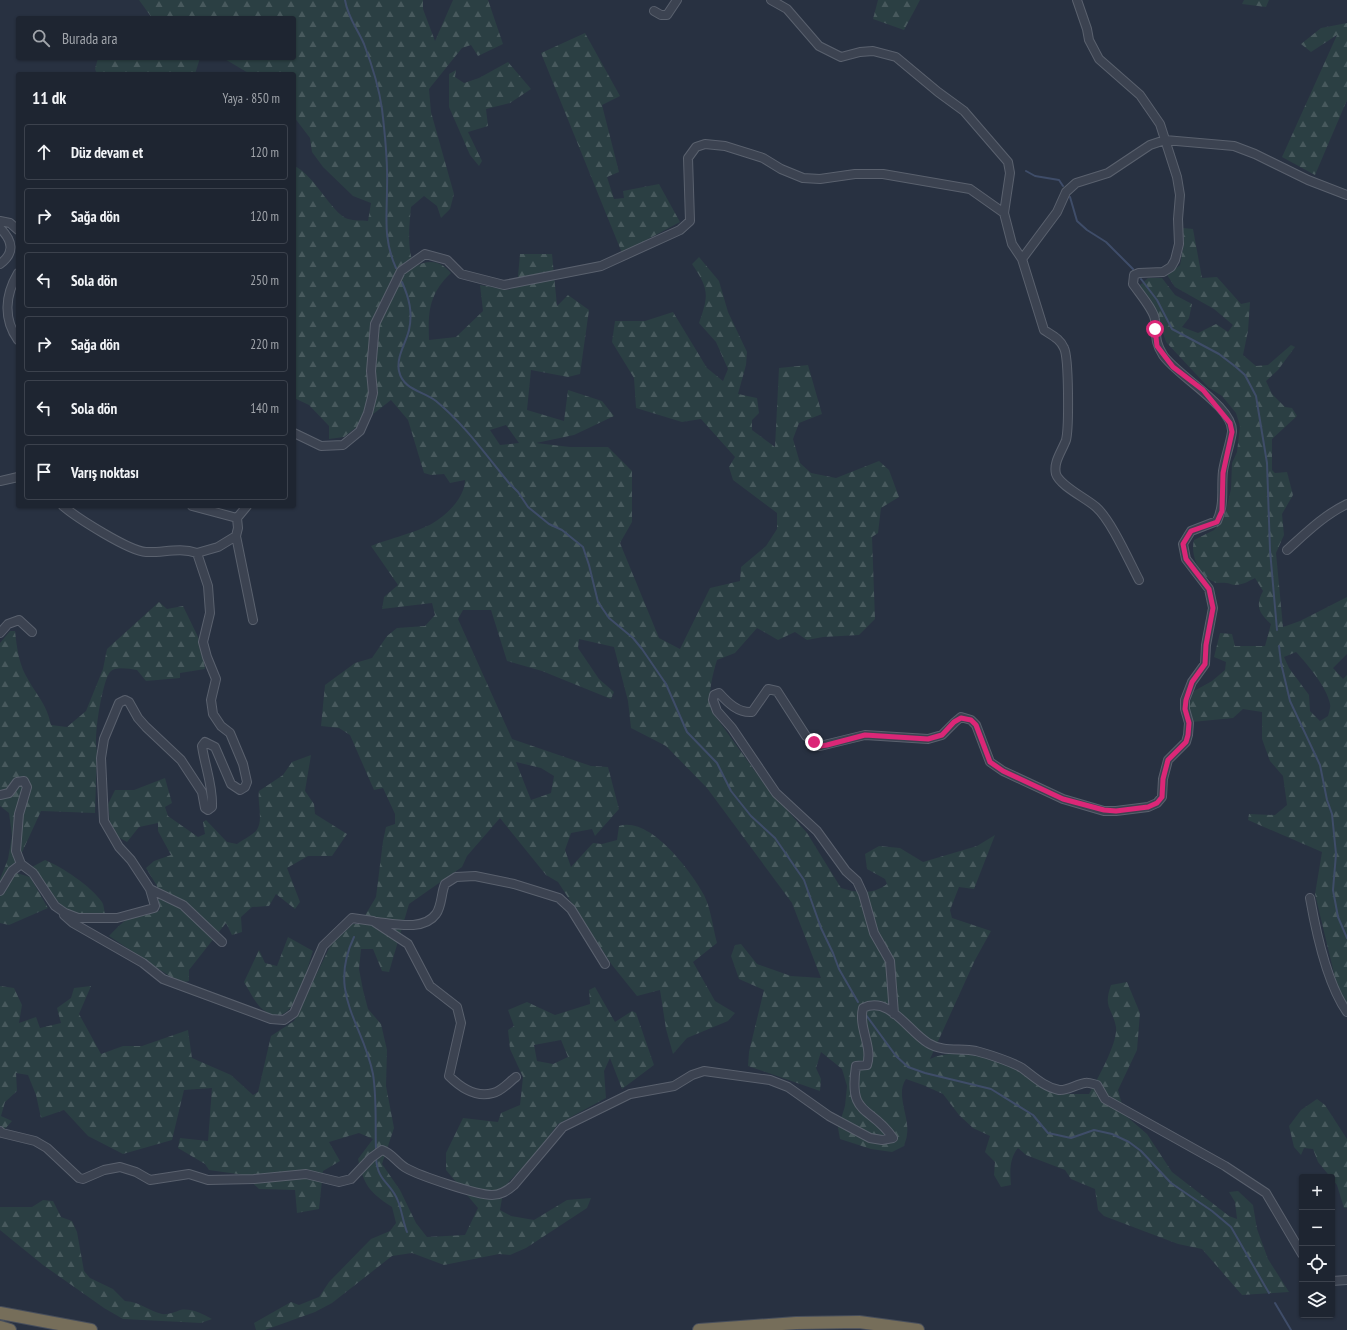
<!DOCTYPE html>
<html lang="tr">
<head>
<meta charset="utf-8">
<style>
  body { margin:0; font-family:"PT Sans Narrow",sans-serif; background:#262d39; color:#f1f3f6 }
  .controls { position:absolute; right:12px; bottom:12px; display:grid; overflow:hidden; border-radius:4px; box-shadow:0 1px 3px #0004 }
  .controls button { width:36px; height:36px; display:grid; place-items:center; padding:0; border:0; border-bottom:1px solid #3c424d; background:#1e2531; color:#f1f3f6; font:20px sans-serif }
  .stop { position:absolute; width:12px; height:12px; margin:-9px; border:3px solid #db2777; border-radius:50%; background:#fff }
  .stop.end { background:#db2777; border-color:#fff; box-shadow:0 1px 4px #0008 }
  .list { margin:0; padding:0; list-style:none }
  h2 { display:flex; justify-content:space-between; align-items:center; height:52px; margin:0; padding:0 16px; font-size:17px }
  h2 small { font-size:13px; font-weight:400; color:#a1a5ab }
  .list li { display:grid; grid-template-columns:26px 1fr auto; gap:12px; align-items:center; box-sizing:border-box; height:56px; margin:0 8px 8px; padding:0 8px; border:1px solid #3c424d; border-radius:4px }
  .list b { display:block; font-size:15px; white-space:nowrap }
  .list em { font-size:13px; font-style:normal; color:#a1a5ab }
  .icon { flex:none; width:22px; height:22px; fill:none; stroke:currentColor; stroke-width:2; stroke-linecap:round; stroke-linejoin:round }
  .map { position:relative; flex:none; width:1347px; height:1330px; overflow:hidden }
  .search { position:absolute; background:#1e2531; box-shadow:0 1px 3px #0004; left:16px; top:16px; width:280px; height:44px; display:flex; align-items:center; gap:10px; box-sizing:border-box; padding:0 14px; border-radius:4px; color:#a1a5ab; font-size:15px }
  .panel { position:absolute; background:#1e2531; box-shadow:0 1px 3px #0004; left:16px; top:72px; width:280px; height:436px; border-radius:4px }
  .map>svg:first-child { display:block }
  .forest { fill:url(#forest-firs); fill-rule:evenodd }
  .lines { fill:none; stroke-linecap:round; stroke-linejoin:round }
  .stream { stroke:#3f4d69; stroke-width:2 }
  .minor-casing { stroke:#5a616e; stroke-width:10 }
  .highway-casing { stroke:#474e5b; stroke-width:14 }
  .minor { stroke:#3c4351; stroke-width:8 }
  .highway { stroke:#766e5a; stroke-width:12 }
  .route { stroke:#db2777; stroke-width:5 }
</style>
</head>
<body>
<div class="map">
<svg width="1347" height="1330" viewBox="0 0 1347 1330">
  <defs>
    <pattern id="forest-firs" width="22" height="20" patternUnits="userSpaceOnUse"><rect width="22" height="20" fill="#2b3f43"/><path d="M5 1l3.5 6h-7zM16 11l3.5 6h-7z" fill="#48595d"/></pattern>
  </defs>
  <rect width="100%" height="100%" fill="#283141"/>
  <path class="forest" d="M 139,0 L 423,0 L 423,9 L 435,41 L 453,0 L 488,0 L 503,44 L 478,56 L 471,45 L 462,48 L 429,89 L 431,112 L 454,194 L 450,209 L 441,218 L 437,206 L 424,196 L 411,207 C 409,228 407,247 414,267 C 428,260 439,259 451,273 C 429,294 428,311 429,340 L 456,337 L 483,311 L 480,285 L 508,290 L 517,287 L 520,254 L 552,254 L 557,306 L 568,295 L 589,310 L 580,374 L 568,377 L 531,370 L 527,410 L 564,421 L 568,390 L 602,401 L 614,416 L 574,435 L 536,443 L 570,447 L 608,447 L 632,471 L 632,522 L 620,543 L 659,638 L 680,649 L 710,588 L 740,581 L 741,567 L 766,546 L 777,529 L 777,513 L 733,480 L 729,467 L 735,457 L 701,419 L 682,422 L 636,408 L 634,378 L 612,342 L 615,321 L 645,321 L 673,312 L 707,368 L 723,381 L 728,369 L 716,342 L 699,323 C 709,295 709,289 692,264 L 699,257 L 719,281 L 728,312 L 747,352 L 746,365 L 738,394 L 757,398 L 759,413 L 752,420 L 752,430 L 775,447 L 779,368 L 808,365 L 822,414 L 799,423 L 793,439 L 800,463 L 811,473 L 836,478 L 879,461 L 889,470 L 899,497 L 881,508 L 878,533 L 872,537 L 875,619 L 859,635 L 823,637 L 807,640 L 795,632 L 778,640 L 757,628 L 735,653 L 717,660 C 712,677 708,693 711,710 L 762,781 L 807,833 L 841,888 C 857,893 873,895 887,884 L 885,879 L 867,869 L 865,854 L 879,846 L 900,848 L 923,862 L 977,846 L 995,835 L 974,889 L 959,887 L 950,910 L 952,918 L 991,931 L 975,960 L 930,1059 C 955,1047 998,1058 1021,1072 C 1029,1076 1035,1085 1043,1089 C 1058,1095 1074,1094 1089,1094 C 1097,1080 1118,1043 1116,1027 C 1112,1007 1103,1008 1111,985 L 1127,982 L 1140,1013 L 1137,1050 L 1118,1090 L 1125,1115 L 1147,1134 L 1172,1172 L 1229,1216 L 1237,1219 L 1235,1202 L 1229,1192 L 1238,1191 L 1253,1205 L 1257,1229 L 1268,1259 L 1289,1292 L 1242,1295 L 1202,1249 L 1178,1244 L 1104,1216 L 1098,1210 L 1095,1189 L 1071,1179 L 1065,1170 L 1026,1155 L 1018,1148 C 1009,1159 1010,1172 1011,1185 L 1001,1187 L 994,1175 L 995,1162 L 985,1152 L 990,1136 L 973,1128 L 959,1115 L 943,1094 L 923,1085 L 906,1079 C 895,1094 910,1118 907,1134 C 907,1138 905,1142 904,1146 L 892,1152 L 871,1149 L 840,1139 L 838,1128 L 845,1106 L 847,1086 L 842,1069 L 821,1052 L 816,1068 L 821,1079 L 820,1091 L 748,1066 L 749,1052 L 764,990 L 739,979 L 731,956 L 735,945 L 741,944 L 757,964 L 791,976 L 821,978 L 792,903 L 707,788 L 666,746 L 631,728 L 628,701 L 614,647 L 579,639 L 578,648 L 599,679 L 614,692 L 611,699 L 542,671 L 507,661 L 491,610 L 463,610 L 458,619 L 512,739 L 591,766 L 608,767 L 619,809 L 595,836 L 592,829 L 571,833 L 565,850 L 571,867 L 593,843 L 602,844 L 617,840 L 619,826 C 650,816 691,871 704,895 C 711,909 713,928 717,943 L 693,962 L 715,1001 L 735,1013 L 728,1021 L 687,1038 L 673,1054 L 666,1029 L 660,990 L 637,996 L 612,965 L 558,882 L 546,875 L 500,818 L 467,856 L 462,867 L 409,904 L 389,972 L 382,971 L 373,949 L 361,949 L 359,969 L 363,990 L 368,1009 L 381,1024 L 387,1050 L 386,1086 L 394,1128 L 382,1164 L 400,1190 L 416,1223 L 427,1237 L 465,1235 L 478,1208 L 446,1170 L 446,1153 L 463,1118 L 498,1122 L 501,1113 L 520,1105 L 523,1077 L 510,1049 L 508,1030 L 514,1026 L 508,1010 L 527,1002 L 555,1015 L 590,1004 L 589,990 L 595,987 L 615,1022 L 632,1011 L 636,1013 L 654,1065 L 622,1089 L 610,1058 L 604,1071 L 606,1098 L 558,1124 L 537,1152 L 504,1187 L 500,1210 L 511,1216 L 534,1220 L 567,1200 L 591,1198 L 587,1208 L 526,1248 L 510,1255 L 499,1254 L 444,1265 L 412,1253 L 392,1256 L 332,1303 L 315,1312 L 265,1330 L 256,1330 L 254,1323 L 291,1302 L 299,1305 L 319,1297 L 329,1282 L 371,1239 L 390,1231 L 396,1223 L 392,1207 C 369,1192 364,1185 358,1159 L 373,1139 L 359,1133 L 329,1142 L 340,1161 L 323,1171 L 319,1209 L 297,1213 L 295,1190 L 259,1189 L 244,1175 L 209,1170 L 205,1164 L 178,1148 L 180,1138 L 208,1141 L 212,1088 L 184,1090 L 172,1140 L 123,1154 L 88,1136 L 64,1110 L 41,1118 L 36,1095 L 28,1075 L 16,1073 L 17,1091 L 5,1102 L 1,1116 L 12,1121 L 5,1129 L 0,1126 L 0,986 L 14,988 L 22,1005 L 19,1023 L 36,1017 L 40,1028 L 61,1023 L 57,1008 L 71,998 L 74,988 L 91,986 L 79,1014 L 101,1054 L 123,1046 L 142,1046 L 188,1030 L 192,1058 L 231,1075 L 253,1095 L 258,1092 L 271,1036 L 294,1021 L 332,942 L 350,924 L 360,924 L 376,897 L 383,841 L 386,827 L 395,824 L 395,814 L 383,788 L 374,790 L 350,735 L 339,728 L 321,726 L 325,685 L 355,663 L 372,658 L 387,636 L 397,628 L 425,626 L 435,615 L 432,603 L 382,609 L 384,597 L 398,585 L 371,546 C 388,539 418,532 433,523 C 447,515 465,497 465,480 L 450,483 L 444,474 L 431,475 L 424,473 L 408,420 L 391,400 L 344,437 L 329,439 L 329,426 L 309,405 L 294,398 L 294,166 C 314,174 332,214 348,219 C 354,221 362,220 368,221 L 371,203 L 353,196 L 323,167 L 312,152 L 310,138 L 294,117 L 294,74 L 250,74 L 223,58 L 294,58 L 294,18 L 152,18 ZM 506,425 L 519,443 L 500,445 L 490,430 ZM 516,762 L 541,768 L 554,776 L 551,793 L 531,800 ZM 561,1040 L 568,1057 L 553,1064 L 537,1061 L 534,1045 Z
    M 878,0 L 920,0 L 904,30 L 873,19 Z
    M 1244,0 L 1269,0 L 1266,7 L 1242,4 Z
    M 1347,23 L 1347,100 L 1315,175 L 1282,157 L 1337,35 L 1311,52 L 1301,44 L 1321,28 Z
    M 585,33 L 620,96 L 602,105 L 619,172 L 607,177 L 614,199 L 624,198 L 623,191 L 659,184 L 680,222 L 622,253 L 541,53 Z
    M 98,58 L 200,58 L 195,74 L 97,74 L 95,69 Z
    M 508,62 L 531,89 L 510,103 L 486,109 L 488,126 L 468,132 L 482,161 L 479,166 L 470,155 L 449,107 L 449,74 L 456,70 L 455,77 L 464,83 L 479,78 Z
    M 1183,228 L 1193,229 L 1202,278 L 1217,277 L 1241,304 L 1250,302 L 1248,331 L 1243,355 L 1256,366 L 1268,365 L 1291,345 L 1295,347 L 1278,370 L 1266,381 L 1272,394 L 1285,407 L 1292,408 L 1297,416 L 1272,439 L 1272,470 L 1275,473 L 1287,472 L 1293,495 L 1282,514 L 1284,535 L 1276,553 L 1283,627 L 1300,621 L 1347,597 L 1347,654 L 1333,668 L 1343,679 L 1347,675 L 1347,1005 L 1338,990 L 1315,894 L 1322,852 L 1248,820 L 1249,814 L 1275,815 L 1287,805 L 1283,776 L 1270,761 L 1262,739 L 1262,712 L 1243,709 L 1233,718 L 1192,722 L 1189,705 L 1194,691 L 1212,681 L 1225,670 L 1226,662 L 1214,657 L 1220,633 L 1232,634 L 1235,646 L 1265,646 L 1271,624 C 1259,613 1255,606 1263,591 L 1255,578 C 1249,581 1243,585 1235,585 C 1232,585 1229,583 1226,583 C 1222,582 1217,584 1214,582 C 1199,576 1190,555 1194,540 L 1214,530 L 1224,518 L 1231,489 L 1232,463 L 1237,452 L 1240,426 L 1236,413 L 1222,396 L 1208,387 L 1166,342 L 1155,309 L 1139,286 L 1148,278 L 1162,278 L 1175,295 L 1192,304 L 1189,318 L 1182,327 L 1198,333 L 1216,324 L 1228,332 L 1233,325 L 1214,309 L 1175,287 L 1167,275 L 1180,265 L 1184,243 ZM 1296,652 C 1307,664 1327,687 1330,704 C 1331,707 1329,712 1328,716 L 1320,721 L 1310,711 L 1309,695 L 1289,668 L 1284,657 Z
    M 159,602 L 167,609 L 183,606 L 201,643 L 205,669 L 180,673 L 180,678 L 146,681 L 137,670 C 129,669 115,666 110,672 C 102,682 93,739 97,751 L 95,813 L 41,811 L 13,872 L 30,877 L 48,908 L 9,925 L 0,923 L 0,879 L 8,859 L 12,836 L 9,813 L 0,806 L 0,643 L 10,631 L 15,631 C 17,649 19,666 29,681 C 38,697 47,705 51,725 L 67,727 L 86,711 L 103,669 L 107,649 Z
    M 311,755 L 305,791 L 314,804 L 315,814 L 347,834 L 332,856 L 308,856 L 287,868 L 300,902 L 295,909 L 276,894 L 269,906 L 252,907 L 241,917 L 242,932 L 232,935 L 226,923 L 189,970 L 189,981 L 180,983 L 109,936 C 116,929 123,920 133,917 C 145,913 148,917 160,910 L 157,886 L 146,868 L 154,861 L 171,855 L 158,831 L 158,823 L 139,827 L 127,842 L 116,836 L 110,823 L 108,804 L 115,790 L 134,790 L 165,778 L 172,803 L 165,807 L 168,816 L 198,837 L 205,834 L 203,822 L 206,820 L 227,842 L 237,844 C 242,840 251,836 256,831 C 264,821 257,803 259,791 L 283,775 L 292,762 Z
    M 45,860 C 62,867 91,886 102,902 C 104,905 104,910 105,914 L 73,913 L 62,907 L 32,867 Z
    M 288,937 L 313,951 C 305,973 294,1037 261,1008 C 254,1001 249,990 244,982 L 259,950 L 265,963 L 277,966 Z
    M 1317,1099 L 1325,1105 L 1347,1139 L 1347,1208 L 1344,1208 L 1337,1185 L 1318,1162 L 1313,1149 L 1304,1148 L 1301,1155 L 1294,1147 L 1289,1126 L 1301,1110 Z
    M 43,1200 L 53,1201 L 61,1217 L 72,1221 L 77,1232 L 84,1271 L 90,1278 L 113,1289 L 125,1301 C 141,1302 148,1311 162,1314 C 168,1315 175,1312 180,1310 C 192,1308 202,1314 212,1319 L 201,1323 L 123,1319 L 104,1308 L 43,1265 L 0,1230 L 0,1207 L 32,1207 Z"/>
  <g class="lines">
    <path class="stream" d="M 345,0 C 348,18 357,28 364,44 C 372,65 379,87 382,109 C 385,134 388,161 387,187 C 387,217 383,239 396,268
      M 1026,171 L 1035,176 L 1059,180 L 1063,186
      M 1070,197 L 1077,221 L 1087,230 L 1106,242 L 1133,269
      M 1141,279 L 1157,300 L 1172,329 L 1219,354 L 1236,367 L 1245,375 L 1256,396 L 1267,463 L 1270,550 L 1277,630
      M 402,282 C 409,298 413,312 409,330 C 406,343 396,357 399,371 C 403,390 423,391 436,401 C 464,424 486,455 509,483 L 518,492 L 528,507 L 549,524 L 562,530 L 583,547 L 589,565 L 598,602 L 609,618 L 633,638 L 642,649 L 666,684 L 687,732 L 717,763 L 731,791 L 751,816 L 775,838 L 804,880 L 821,928 L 833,953 L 839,969 L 858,1002
      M 1279,646 L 1281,663 L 1290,701 L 1320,765 L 1327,800 L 1332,814 L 1336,854 L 1333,890 L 1338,917 L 1347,938
      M 354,937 C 327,994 363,1023 373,1074 C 377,1099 375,1126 376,1151
      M 866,1015 L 896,1056 L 908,1067 L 925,1073 L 991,1089 L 1033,1115 L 1048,1133 L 1071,1138 L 1094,1130 L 1112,1134 L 1129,1142 L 1141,1151 L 1171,1183 L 1212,1211 L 1231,1227 L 1269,1293
      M 376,1157 C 377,1182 391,1182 398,1201 C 402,1211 403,1222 407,1232
      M 1275,1303 L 1291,1330"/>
    <defs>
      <path id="minor" d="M 771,0 L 787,9 L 819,46 L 841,57 L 860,52 L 873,51 L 896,57 L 938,92 L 964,111 L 1008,162 L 1010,173 L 1004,213
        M 654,11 L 661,15 L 667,15 L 677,0
        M 0,221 L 10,223 L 18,230
        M 0,228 C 13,241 15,253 0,264
        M 1022,259 L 1044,330 C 1053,336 1060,339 1064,348 C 1069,358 1069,428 1066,440 C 1062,451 1053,462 1056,474 C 1060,486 1086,498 1096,507 C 1111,520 1129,561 1139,580
        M 18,273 C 5,295 3,319 18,340
        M 294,433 L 321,446 L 343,445 L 360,431 L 368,413 L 373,393 L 371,371 L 375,324 L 401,271 L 425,254 L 447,260 L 461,274 L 504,285 L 601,266 L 680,230 L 690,221 L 688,158 L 696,147 L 705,144 L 725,146 L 763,158 L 781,169 L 803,178 L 820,179 L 855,174 L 883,174 L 970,189 L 1004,213 L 1012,244 L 1022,259 L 1057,212 L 1066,192 L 1076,183 L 1108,173 L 1150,145 L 1165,140 L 1234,146 L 1255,154 L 1308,180 L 1347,195
        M 0,481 L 18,477
        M 192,506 L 237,518 L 238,528 L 236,536 L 218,547 L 197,553
        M 237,518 L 247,506
        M 236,536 L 253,620
        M 1287,550 C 1306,533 1324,515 1347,504
        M 0,633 L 8,624 L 19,620 L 32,632
        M 0,795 L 9,793 L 17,782 L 24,781 L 27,787 L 19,814 L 16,851 L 21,864 L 33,873 L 55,906 L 65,913 L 78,918 L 117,918 L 154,908 L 155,906 L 150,889 L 131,860 L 119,847 L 104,821 L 101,758 L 104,739 L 119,703 L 125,700 L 129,702 L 138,718 L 146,727 L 181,760 L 202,792 L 205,808 L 208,810 L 212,807 C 213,785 205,767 202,746 L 205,742 L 215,747 L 231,784 L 240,790 L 245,787 L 247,782 L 243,764 L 230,733 L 221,726 L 213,714 L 211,700 L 216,679 L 207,657 L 203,642 L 210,613 L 208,586 L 197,553 C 179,547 163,553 146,552 C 129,551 77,518 63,506
        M 150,889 L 183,905 L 222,942
        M 0,891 L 12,871 L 21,864
        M 1310,898 C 1316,932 1327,984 1347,1012
        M 64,915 L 73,923 L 143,963 L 163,979 L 271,1019 L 284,1020 L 294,1013 L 323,946 L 352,918 L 373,921 L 408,944 L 430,986 L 457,1007 L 461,1023 L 449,1076 C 460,1087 476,1098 493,1093 C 501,1092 510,1081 516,1077
        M 377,922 C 395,924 424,931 436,914 C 442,906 441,893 445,884 L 456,877 L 475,876 L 514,884 L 559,898 L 571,909 L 605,964
        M 894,1014 L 890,961 L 874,933 L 863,894 L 857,881 L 846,871 L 817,831 L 776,793 L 732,728 L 717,711 L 713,700 L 714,695 L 719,693 C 728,703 738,713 752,712 L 768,689 L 777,691 L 806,736 L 820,746 L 865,735 L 928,739 L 942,735 L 955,722 L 961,717 L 971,720 L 976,725 L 990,762 L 1003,771 L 1063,799 L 1104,811 L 1116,811 L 1148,807 L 1157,803 L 1162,797 L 1163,779 L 1168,760 L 1186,742 L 1188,735 L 1189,723 L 1185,709 L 1185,700 L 1192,682 L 1205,664 L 1206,645 L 1213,608 L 1209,589 L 1186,559 L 1183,544 L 1191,531 L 1217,521 C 1225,504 1221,489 1223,471 C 1225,458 1230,445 1232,432 C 1234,407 1176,375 1163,355 C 1154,341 1157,335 1155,320 C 1154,310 1139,293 1133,284 L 1134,275 L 1139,273 L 1163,272 L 1171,267 L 1175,260 L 1179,244 L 1178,219 L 1180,195 L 1177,177 L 1160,124 L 1140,95 L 1099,59 L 1089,40 L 1087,29 L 1077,0
        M 0,1131 L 2,1133 L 35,1141 L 47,1148 L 79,1178 L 83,1179 L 104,1170 L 120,1167 L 136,1172 L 150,1180 L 189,1174 L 208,1180 L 254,1179 L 306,1174 L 339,1182 L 351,1179 L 371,1158 L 382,1150 C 392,1153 397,1163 406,1168 C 420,1176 477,1195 492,1195 C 501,1195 507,1191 514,1185 L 563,1127 L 630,1094 L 674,1086 L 692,1075 L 704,1071 L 770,1080 L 788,1087 L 829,1116 L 870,1138 L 882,1140 L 893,1138 C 871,1105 848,1118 856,1066 L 867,1065 C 873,1046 858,1028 863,1008 C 889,995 908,1031 928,1043 C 942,1052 960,1048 976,1051 C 988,1054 1012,1062 1022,1068 C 1033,1076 1044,1087 1059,1090 C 1067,1091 1077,1084 1085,1083 C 1088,1082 1093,1084 1097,1085 L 1105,1099 L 1225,1166 L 1266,1193 L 1302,1254
        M 1332,1281 L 1347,1280"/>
      <path id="highway" d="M 0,1313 L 91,1330
        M 0,1327 L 10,1330
        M 699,1330 L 796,1323 L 859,1322 L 918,1330"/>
    </defs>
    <use href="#minor" class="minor-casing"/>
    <use href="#highway" class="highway-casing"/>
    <use href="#minor" class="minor"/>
    <use href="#highway" class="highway"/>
  </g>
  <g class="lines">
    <path class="route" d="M 814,742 L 820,746 L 827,745 L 865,735 L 928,739 L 942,735 L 954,722 L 961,718 L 971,720 L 976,725 L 990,762 L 1003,771 L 1063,799 L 1104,810 L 1116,811 L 1148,807 L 1157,803 L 1162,797 L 1163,779 L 1168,760 L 1186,742 L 1188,735 L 1189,723 L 1185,709 L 1186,700 L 1192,682 L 1205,664 L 1206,645 L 1213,608 L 1209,589 L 1186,559 L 1183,544 L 1191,531 L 1217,522 L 1222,511 L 1223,473 L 1232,432 L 1230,423 L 1203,390 L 1173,367 L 1157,346 L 1155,329"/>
  </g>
</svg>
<div class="controls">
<button>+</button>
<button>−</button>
<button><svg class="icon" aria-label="locate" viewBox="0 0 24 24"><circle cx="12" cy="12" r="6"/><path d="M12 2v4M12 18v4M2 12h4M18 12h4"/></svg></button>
<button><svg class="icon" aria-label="layers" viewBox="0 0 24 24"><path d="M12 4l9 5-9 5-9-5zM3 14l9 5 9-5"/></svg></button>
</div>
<div class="stop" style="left:1155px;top:329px"></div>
<div class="stop end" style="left:814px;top:742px"></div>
<div class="search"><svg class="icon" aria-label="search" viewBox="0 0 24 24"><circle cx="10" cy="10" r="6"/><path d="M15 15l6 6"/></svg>Burada ara</div>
<section class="panel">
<h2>11 dk<small>Yaya · 850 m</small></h2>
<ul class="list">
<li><svg class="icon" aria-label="ahead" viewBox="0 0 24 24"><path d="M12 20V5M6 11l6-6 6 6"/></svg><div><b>Düz devam et</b></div><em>120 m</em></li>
<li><svg class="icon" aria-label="right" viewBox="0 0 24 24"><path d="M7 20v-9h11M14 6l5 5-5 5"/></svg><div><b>Sağa dön</b></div><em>120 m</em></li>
<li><svg class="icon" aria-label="left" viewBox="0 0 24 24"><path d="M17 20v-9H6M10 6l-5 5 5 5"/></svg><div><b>Sola dön</b></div><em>250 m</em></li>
<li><svg class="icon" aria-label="right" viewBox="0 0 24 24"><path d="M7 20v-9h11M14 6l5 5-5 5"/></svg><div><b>Sağa dön</b></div><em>220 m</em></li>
<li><svg class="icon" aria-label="left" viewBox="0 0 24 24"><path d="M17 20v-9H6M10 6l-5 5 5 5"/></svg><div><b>Sola dön</b></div><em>140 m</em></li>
<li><svg class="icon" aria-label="arrive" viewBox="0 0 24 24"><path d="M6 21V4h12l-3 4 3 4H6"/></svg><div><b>Varış noktası</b></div></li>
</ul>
</section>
</div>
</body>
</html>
